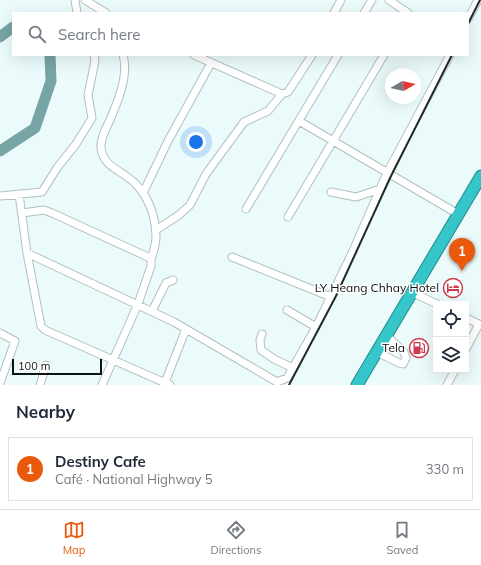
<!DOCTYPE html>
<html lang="en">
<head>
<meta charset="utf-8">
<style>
  body { margin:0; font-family:Mulish,sans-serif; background:#f2f2f3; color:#1f2937 }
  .controls { position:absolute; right:12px; bottom:12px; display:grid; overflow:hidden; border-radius:0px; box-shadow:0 4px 16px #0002 }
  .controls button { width:36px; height:36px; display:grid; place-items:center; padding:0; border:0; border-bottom:1px solid #e0e1e3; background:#fff; color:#1f2937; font:20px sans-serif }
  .compass { position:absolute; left:385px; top:68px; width:36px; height:36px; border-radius:50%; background:#fff; box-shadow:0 4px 16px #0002; rotate:81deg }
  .scale { position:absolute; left:12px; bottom:10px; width:90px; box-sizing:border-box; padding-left:4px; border:2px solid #0d1212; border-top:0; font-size:11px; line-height:14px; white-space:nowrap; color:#0d1212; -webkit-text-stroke:3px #fff; paint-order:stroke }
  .you { position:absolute; left:196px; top:142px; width:14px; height:14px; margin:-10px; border:3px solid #fff; border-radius:50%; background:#1a73e8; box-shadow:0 0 0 6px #1a73e833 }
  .badge { display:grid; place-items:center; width:26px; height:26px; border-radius:50%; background:#ea580c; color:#fff; font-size:13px; font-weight:700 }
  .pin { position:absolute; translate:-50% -33px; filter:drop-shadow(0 1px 2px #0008) }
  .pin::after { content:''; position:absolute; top:21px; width:14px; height:12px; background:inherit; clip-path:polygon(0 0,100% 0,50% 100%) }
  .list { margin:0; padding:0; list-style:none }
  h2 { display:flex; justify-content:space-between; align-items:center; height:52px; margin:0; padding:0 16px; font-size:17px }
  h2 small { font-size:13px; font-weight:400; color:#747a83 }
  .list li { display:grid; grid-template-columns:26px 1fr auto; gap:12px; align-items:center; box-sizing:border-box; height:64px; margin:0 8px 8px; padding:0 8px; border:1px solid #e0e1e3; border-radius:0px }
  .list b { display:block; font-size:15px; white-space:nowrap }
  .list p { margin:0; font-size:13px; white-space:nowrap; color:#747a83 }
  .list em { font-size:13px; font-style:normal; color:#747a83 }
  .icon { flex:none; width:22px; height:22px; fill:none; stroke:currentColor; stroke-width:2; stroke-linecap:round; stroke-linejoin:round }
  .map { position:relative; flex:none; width:481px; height:385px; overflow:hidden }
  .search { position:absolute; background:#fff; box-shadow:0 4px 16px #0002; left:12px; right:12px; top:12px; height:44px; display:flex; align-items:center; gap:10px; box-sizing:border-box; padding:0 14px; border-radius:0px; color:#747a83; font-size:15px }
  .sheet { height:124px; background:#fff }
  nav { display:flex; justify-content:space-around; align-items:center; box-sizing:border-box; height:56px; border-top:1px solid #e0e1e3; background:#fff; font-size:11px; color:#747a83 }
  nav a { display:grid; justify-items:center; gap:2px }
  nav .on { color:#ea580c }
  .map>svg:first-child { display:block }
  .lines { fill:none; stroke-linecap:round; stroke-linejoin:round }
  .river { stroke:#77a4a5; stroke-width:11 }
  .minor-casing { stroke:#b0bfc0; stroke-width:9 }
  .highway-casing { stroke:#27878a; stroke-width:13 }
  .minor { stroke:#fff; stroke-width:7 }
  .highway { stroke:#35c6ca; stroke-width:11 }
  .rail { stroke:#242a2a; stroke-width:2 }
  .labels { text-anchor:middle; stroke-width:3; stroke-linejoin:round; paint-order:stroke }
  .poi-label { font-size:12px; fill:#0d1212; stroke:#fff; text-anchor:end }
</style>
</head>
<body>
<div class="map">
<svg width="481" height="385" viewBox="0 0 481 385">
  <rect width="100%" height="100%" fill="#ebfbfb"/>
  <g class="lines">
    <path class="river" d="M 0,37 L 13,27
      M 0,151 L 35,128 L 51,81 L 50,55"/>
    <defs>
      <path id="minor" d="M 75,0 L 77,13
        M 85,0 L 106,13
        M 389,0 L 408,13
        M 334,13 L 341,0
        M 364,13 L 372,0
        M 468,19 L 478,0
        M 123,55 C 129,75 118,101 110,120 C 106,128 100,139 101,148 C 103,164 115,168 126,176 C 146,189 156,214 156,237 C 156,244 153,253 151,260
        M 194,55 L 282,94 L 288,92 L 312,55
        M 299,121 L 458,214
        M 331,192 L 356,197 L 380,189
        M 143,193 L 168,141 L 211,63
        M 19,194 L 27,253 L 41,326 L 45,330 L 170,385
        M 0,196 L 42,192 L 57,168 L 76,144 L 92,118 L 88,95 L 95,61 L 94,55
        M 246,209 L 338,55
        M 22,213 L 44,210 L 52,213 L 148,257 L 151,260 L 151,266 L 138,304 L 102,385
        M 288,217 L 384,55
        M 156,230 L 179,215 L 190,205 L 206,174 L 244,122 L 268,111 L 282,94
        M 27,253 L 174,322 L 277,382
        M 232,257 L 331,297
        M 411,292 L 437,304
        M 287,310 L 316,327
        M 152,311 L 166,283 L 173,280
        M 466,318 L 481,325
        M 0,333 L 15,341 L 0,383
        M 262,334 L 260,340 L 261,350 L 274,359 L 293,368
        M 466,349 L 479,324
        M 377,352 L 399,363 L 403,364 L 406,358 L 404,352 L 386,335
        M 277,382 L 287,378 L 316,327 L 353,251 L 387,173 L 450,55
        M 40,385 L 46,365
        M 164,385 L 186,329
        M 447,385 L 455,370"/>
      <path id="highway" d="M 357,385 L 481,176"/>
    </defs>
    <use href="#minor" class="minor-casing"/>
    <use href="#highway" class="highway-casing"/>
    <use href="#minor" class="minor"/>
    <use href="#highway" class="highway"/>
    <path class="rail" d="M 468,24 L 480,0
      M 289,385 L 336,296 L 391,176 L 452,55"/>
  </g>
  <defs>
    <symbol id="hotel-ring" viewBox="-11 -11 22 22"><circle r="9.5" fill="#fff" stroke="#cb3b4e" stroke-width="1.5"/><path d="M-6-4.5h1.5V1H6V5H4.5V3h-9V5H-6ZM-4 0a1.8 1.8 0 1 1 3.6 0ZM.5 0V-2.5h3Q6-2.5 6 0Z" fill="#cb3b4e"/></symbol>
    <symbol id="fuel-ring" viewBox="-11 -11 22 22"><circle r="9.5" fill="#fff" stroke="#cb3b4e" stroke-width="1.5"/><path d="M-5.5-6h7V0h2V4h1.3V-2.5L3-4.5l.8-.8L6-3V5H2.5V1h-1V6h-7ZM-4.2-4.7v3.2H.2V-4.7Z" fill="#cb3b4e"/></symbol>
  </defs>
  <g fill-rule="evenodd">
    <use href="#hotel-ring" x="442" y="277" width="22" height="22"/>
    <use href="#fuel-ring" x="408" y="337" width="22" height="22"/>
  </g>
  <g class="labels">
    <g class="poi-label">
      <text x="439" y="292">LY Heang Chhay Hotel</text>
      <text x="405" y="352">Tela</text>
    </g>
  </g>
</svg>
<div class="controls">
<button><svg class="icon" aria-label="locate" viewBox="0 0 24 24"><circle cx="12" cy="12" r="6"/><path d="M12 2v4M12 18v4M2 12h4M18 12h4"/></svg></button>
<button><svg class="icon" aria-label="layers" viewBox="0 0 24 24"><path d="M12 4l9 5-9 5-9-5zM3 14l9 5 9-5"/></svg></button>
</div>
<svg class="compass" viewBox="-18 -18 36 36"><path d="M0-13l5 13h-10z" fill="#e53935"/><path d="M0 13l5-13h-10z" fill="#747a83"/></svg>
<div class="scale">100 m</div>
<div class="you"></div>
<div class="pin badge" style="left:462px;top:271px">1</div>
<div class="search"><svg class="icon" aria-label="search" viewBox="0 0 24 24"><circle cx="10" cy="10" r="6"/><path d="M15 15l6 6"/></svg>Search here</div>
</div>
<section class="sheet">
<h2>Nearby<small></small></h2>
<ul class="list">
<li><span class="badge">1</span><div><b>Destiny Cafe</b><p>Café · National Highway 5</p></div><em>330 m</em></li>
</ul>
</section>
<nav>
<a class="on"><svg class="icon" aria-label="map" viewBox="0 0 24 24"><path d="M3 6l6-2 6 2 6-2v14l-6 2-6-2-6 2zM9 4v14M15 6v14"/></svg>Map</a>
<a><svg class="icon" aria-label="directions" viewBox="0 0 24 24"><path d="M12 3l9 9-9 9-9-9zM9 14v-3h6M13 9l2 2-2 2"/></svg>Directions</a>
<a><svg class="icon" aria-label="saved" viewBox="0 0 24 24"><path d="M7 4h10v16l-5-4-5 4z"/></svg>Saved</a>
</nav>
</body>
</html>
